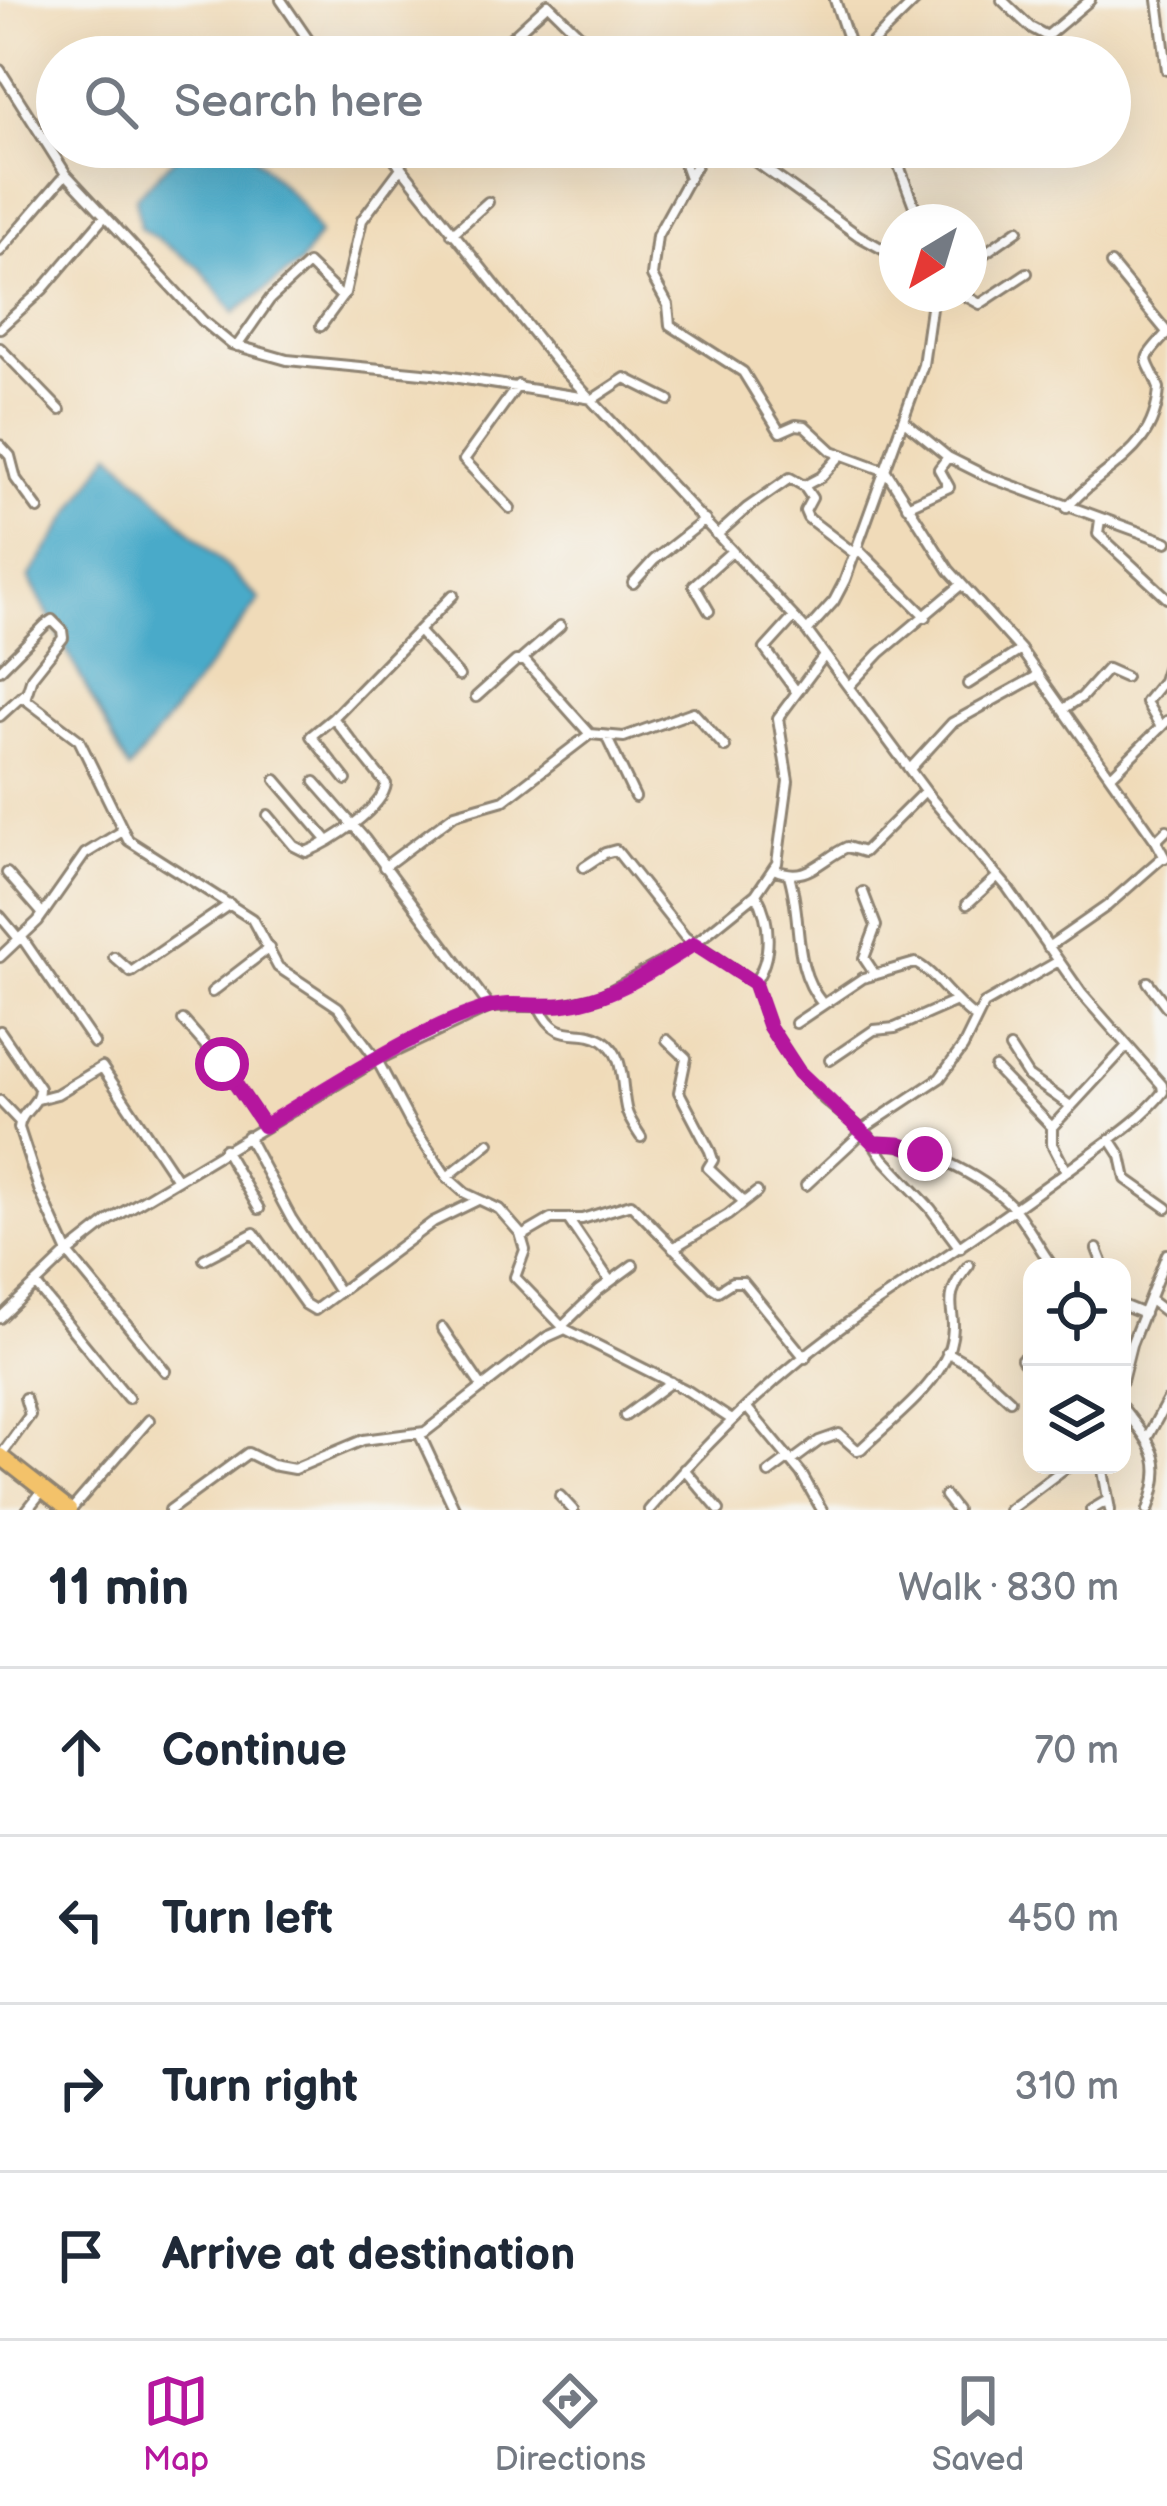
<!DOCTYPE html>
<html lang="en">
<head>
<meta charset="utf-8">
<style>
  body { margin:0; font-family:"Balsamiq Sans",sans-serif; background:#f6f6f7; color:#1f2937 }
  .controls { position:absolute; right:36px; bottom:36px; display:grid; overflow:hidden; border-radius:24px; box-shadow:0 12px 48px #0002 }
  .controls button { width:108px; height:108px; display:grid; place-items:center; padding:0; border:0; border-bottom:3px solid #e0e1e3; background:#fff; color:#1f2937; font:60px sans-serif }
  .compass { position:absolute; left:879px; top:204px; width:108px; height:108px; border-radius:50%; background:#fff; box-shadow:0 12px 48px #0002; rotate:218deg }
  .stop { position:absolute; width:36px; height:36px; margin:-27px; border:9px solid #b5179e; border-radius:50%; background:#fff }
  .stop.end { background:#b5179e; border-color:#fff; box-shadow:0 3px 12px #0008 }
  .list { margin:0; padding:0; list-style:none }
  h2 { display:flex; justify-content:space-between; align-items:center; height:156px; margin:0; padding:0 48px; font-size:51px }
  h2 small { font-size:39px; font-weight:400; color:#747a83 }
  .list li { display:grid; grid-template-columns:78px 1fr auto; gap:36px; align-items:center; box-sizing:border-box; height:168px; padding:0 48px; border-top:3px solid #e0e1e3 }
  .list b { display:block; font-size:45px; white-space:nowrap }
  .list em { font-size:39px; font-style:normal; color:#747a83 }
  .icon { flex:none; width:66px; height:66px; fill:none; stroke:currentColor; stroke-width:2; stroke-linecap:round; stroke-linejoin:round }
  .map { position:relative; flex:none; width:1167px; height:1510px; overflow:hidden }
  .search { position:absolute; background:#fff; box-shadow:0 12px 48px #0002; left:36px; right:36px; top:36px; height:132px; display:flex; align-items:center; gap:30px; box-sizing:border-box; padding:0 42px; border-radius:66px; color:#747a83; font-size:45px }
  .sheet { height:828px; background:#fff }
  nav { display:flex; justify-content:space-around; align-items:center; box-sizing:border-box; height:168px; border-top:3px solid #e0e1e3; background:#fff; font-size:33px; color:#747a83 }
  nav a { display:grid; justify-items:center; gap:6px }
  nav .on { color:#b5179e }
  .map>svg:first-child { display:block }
  .water { fill:#4aaac9; stroke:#3a6a7a; stroke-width:3 }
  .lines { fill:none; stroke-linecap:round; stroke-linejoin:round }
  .street-casing { stroke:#8e8372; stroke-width:14 }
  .highway-casing { stroke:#8e8372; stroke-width:20 }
  .street { stroke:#fff; stroke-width:8 }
  .highway { stroke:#f3c26a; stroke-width:14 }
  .route { stroke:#b5179e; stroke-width:15 }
</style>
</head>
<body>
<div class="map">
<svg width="1167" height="1510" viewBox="0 0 1167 1510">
  <rect width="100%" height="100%" fill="#f6f6f2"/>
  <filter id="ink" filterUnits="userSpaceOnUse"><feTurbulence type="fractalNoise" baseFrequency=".00833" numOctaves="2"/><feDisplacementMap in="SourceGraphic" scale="24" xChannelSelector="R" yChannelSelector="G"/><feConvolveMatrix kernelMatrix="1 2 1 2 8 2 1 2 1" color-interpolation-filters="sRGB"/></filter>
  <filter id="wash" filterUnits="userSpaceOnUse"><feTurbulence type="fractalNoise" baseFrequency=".004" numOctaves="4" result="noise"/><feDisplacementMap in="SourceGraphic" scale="48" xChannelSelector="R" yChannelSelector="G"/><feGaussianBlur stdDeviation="2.7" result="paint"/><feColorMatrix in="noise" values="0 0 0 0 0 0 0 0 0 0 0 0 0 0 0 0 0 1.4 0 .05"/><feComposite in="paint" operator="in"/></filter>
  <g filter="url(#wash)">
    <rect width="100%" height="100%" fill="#f0dbb9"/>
    <path class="water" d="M 186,147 L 244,147 L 301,204 L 319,234 L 300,264 L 234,313 L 199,267 L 140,228 L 136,197 Z
      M 111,452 L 260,600 L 129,770 L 29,578 Z"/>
  </g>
  <g filter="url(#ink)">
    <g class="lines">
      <defs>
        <path id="street" d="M 281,0 L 320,57
          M 835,0 L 854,57
          M 1002,0 L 1030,27 L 1047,36 L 1090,0
          M 1158,0 L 1167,70
          M 490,57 L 548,4 L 602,57
          M 858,57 L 916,0
          M 0,70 L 66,174 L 203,321 L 231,344 L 287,360 L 433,374 L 593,399 L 625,378 L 669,400
          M 385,147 L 557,363 L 806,630
          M 678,147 L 688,175
          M 706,147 L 657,236 L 652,276 L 668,305 L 670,325 L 743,372 L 780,432 L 796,425 L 805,426 L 832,451 L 886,471 L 949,570 L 1021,650 L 1156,841
          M 735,147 L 859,236 L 897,257
          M 892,147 L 920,222
          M 452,234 L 488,202
          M 0,251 L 65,175
          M 969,264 L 1018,230
          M 1111,264 L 1167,332
          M 962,294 L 980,304 L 1027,273
          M 321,326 L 345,293 L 362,220 L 401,168
          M 0,328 L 43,289 L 105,216
          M 237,346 L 270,299 L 308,264 L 342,297
          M 0,348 L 60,410
          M 904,421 L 948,457 L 986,476 L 1167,542
          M 0,445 L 10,456 L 16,479 L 38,509
          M 804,486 L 812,498 L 805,511 L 808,518 L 855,554
          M 907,506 L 949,487 L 939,469 L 948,457
          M 510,508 L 464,460 L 518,385
          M 1067,508 C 1103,464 1155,455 1159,388 C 1146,354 1138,365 1167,333
          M 1100,520 L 1098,534 L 1167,598
          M 718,534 L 747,508 L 790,478 L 804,486 L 821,477 L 841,455
          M 857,548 L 926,617
          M 633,583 L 654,560 L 705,520
          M 709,611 L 694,585 L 732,551
          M 794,617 L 765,649 L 796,691
          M 419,632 L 459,676
          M 522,659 L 560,626
          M 0,670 L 45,625 L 52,620 L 62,630 L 63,638 L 32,677 L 25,699 L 79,740 L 128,840 L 252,919 L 278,967 L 338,1007 L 377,1060 L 411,1124 L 447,1177 L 465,1193 L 499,1209 L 520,1233 L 525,1250 L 515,1277 L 565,1329
          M 968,684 L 1021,650
          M 849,686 L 880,653 L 961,585
          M 476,697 L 516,661 L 525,661 L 590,734
          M 1065,708 L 1082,697 L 1107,669 L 1125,677
          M 0,716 L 23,695
          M 333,718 L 311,736 L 346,780
          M 1161,727 L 1146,702 L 1163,681 L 1167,668
          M 606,736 L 635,797
          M 910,769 L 952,723 L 1039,675
          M 1112,775 L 1167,721
          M 276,780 L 328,841
          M 315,782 L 364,838 L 490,1007
          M 268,815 L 294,846 L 306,852 C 329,843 383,809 386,784 L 333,718 L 453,595
          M 1165,858 L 1156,841 L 1167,830
          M 384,867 L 455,814 L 504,800 L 590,734 L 624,737 L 693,712 L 725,747
          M 584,867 L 605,853 L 616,850 L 685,937 L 754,983 L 769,1026 L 799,1072 L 824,1099 L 868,1135 L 883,1158 L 930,1208 L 960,1248
          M 774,869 C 807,884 819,860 847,847 L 864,852 L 925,791
          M 7,873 L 43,914
          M 789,875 C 803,920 791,965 822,1003
          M 863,892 L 876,926 L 864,958 L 874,973
          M 967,904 L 998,876
          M 0,916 L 20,940
          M 22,938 L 94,1043
          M 1048,947 L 1107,906 L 1164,856
          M 0,957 L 38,921 L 85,854 L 121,832
          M 114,957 L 131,972 L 230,904
          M 1148,982 L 1167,1007
          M 754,983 C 773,957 771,921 756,894
          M 212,992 L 269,948
          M 539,1006 C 558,1047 580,1025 603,1040 C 627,1056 620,1088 627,1112 C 630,1121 636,1129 641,1137
          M 183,1020 L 222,1064 L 264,1126
          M 796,1023 L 863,978 L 915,963 C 933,970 953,1003 976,1018
          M 0,1031 L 39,1088 C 39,1106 20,1111 19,1128 L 39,1189 L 68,1253 L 165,1371
          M 667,1040 L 686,1058 L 679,1092 L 710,1151 L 713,1160 L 708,1168 L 744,1202
          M 1010,1048 L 1028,1076 L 1069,1105
          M 830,1060 L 874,1030 L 895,1028 L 954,1002
          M 995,1068 L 1052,1127
          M 38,1099 L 57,1094 L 102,1067 L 176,1178
          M 0,1101 L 20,1122
          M 863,1129 L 940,1078 L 963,1047 L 984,1004 L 1057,962
          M 247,1136 L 291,1218 L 339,1292
          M 1110,1139 L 1121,1156 L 1126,1179 L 1167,1208
          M 873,1143 C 912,1139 983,1177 1010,1204 C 1027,1223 1038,1247 1053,1267
          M 224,1149 L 259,1209
          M 1066,1171 L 1052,1144 L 1052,1127 L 1126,1047
          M 447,1177 L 489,1143
          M 806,1185 L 864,1131
          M 568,1219 L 610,1281
          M 522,1236 L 551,1219 L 582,1219 L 631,1204 L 713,1288 L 718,1291 L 732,1282 L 743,1282 L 805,1358
          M 673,1248 L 728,1215 L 757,1192
          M 1097,1249 L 1104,1267
          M 204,1259 L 254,1233 L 305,1304 L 315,1310 L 433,1222 L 478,1200
          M 36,1285 L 128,1398
          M 1150,1300 L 1167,1313
          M 1122,1305 L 1144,1314
          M 0,1318 L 68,1253 L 110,1220 L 377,1060 L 490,1007 L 561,1005 L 599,997 L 694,944 L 756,894 L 777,863 L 788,781 L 778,718 L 824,656
          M 562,1326 L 599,1290 L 633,1265
          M 442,1328 L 482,1387
          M 947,1352 L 975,1368 L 1010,1400
          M 1022,1359 L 1032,1371
          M 1122,1381 L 1131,1345 L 1167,1254
          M 1122,1407 C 1153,1447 1167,1458 1148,1510
          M 747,1408 L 801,1473 L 822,1510
          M 625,1416 L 671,1382
          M 419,1433 L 455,1510
          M 1148,1436 L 1167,1401
          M 1,1455 L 30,1415 L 25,1398
          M 792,1461 L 819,1441 L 839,1434 L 857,1450 L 861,1449 C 890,1421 939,1386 950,1346 C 961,1307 936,1305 969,1265
          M 1102,1465 L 1110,1510
          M 684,1469 L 719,1510
          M 769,1473 L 789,1458
          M 560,1496 L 573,1510
          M 945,1496 L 956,1510
          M 27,1510 L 43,1490
          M 71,1510 L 149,1420
          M 170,1510 L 248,1453 L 272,1465 L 294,1469 L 363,1440 L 425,1432 L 547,1337 L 565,1329 L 688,1391 L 732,1420
          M 649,1510 C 714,1433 789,1362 873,1305 C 942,1259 1011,1212 1078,1163 C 1106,1142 1141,1120 1163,1092 L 1162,1085 L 1082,994 L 1007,887 L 930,797 L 807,631 L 834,601 L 845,580 L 923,365 L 933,294
          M 1009,1510 L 1069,1465
          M 1091,1510 L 1108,1500"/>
        <path id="highway" d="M 0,1456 L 69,1510"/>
      </defs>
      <use href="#street" class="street-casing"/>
      <use href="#highway" class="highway-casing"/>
      <use href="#street" class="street"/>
      <use href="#highway" class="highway"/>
    </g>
  </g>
  <g class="lines" filter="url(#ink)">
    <path class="route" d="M 222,1064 L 264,1126 C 327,1088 416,1029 486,1008 C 510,1001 536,1007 560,1005 C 610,1001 653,970 694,944 L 754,983 L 769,1026 L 799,1072 L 874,1143 L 899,1144 L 925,1154"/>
  </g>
</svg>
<div class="controls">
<button><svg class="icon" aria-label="locate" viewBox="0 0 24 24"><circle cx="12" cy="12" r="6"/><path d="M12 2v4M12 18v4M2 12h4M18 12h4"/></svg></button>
<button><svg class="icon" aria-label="layers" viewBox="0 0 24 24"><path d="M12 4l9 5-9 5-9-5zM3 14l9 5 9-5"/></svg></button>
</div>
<svg class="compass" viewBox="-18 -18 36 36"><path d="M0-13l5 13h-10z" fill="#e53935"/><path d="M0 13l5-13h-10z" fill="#747a83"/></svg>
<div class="stop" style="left:222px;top:1064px"></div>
<div class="stop end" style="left:925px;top:1154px"></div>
<div class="search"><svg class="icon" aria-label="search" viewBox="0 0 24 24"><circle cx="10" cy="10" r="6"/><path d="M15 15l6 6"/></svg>Search here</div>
</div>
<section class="sheet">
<h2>11 min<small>Walk · 830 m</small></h2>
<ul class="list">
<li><svg class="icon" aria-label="ahead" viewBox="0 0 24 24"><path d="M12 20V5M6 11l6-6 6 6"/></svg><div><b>Continue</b></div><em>70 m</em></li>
<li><svg class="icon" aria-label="left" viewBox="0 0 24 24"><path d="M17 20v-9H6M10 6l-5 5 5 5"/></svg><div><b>Turn left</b></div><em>450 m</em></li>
<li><svg class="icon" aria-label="right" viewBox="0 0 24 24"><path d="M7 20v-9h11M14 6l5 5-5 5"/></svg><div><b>Turn right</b></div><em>310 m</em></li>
<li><svg class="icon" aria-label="arrive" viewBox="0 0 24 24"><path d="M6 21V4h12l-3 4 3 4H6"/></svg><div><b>Arrive at destination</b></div></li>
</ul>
</section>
<nav>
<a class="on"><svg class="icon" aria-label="map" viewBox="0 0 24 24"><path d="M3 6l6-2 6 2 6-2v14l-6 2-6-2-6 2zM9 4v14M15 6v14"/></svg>Map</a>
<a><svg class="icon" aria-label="directions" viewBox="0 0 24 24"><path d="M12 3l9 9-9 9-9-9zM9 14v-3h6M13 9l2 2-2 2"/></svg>Directions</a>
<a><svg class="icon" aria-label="saved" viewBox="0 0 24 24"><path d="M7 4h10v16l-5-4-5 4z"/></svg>Saved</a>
</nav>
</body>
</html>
